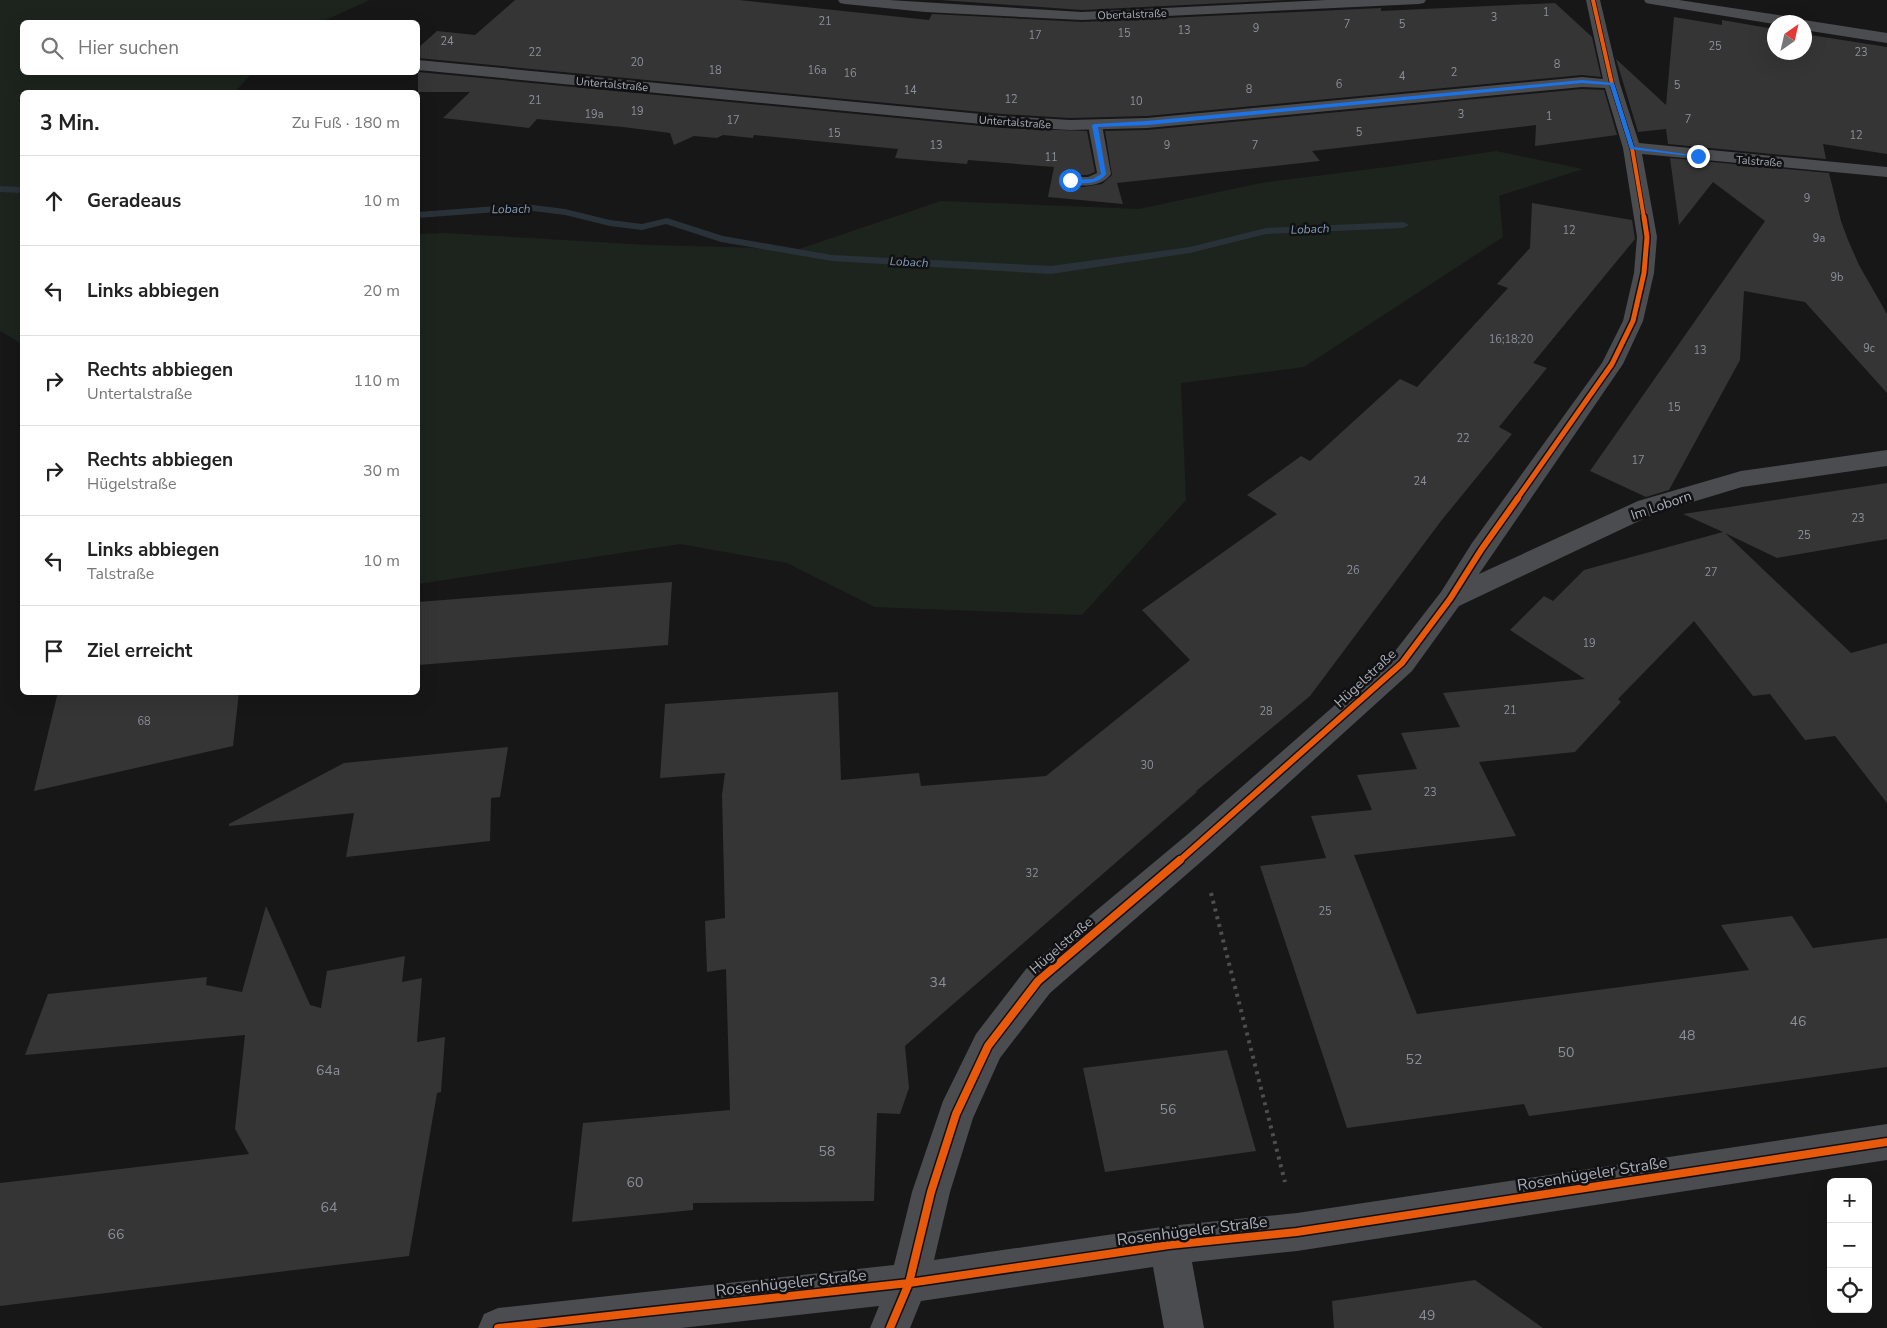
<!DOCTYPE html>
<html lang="de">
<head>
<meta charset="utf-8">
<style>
  body { margin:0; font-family:"Nunito Sans",sans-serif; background:#f2f2f2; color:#222 }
  .controls { position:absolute; right:15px; bottom:15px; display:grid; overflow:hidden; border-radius:8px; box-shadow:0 5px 20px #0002 }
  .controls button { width:45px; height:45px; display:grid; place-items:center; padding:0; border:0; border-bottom:1px solid #e0e0e0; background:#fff; color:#222; font:25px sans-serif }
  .compass { position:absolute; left:1767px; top:15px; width:45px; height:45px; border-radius:50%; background:#fff; box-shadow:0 5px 20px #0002; rotate:34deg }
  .stop { position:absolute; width:15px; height:15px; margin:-11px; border:4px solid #1a73e8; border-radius:50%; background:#fff }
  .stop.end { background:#1a73e8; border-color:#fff; box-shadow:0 1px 5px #0008 }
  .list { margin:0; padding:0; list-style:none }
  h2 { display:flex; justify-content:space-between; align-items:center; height:65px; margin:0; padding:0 20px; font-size:21px }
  h2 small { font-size:16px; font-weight:400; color:#767676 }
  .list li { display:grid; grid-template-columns:32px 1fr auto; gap:15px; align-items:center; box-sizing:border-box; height:90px; padding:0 20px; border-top:1px solid #e0e0e0 }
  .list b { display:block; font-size:19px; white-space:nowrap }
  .list p { margin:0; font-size:16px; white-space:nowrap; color:#767676 }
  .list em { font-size:16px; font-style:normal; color:#767676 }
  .icon { flex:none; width:28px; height:28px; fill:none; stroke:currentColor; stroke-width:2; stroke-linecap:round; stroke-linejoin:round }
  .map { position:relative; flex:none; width:1887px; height:1328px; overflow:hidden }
  .search { position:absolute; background:#fff; box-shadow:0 5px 20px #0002; left:20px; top:20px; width:400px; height:55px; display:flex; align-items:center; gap:12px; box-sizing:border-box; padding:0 18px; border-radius:8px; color:#767676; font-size:19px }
  .panel { position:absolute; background:#fff; box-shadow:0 5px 20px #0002; left:20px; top:90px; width:400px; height:605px; border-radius:8px }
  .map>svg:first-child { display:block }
  .green { fill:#1d241e }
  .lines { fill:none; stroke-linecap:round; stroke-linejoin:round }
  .stream { fill:#2a3239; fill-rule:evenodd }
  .building { fill:#353536 }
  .path { stroke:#4d4e52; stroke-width:4; stroke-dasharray:3 5; stroke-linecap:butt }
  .service { fill:#4b4c50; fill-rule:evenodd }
  .minor { fill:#4b4c50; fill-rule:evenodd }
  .cycleway-far3-casing { stroke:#111113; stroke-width:5.5 }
  .cycleway-far2-casing { stroke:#111113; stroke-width:8 }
  .cycleway-far1-casing { stroke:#111113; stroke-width:9 }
  .cycleway-casing { stroke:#111113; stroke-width:11 }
  .cycleway-far3 { stroke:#e8590c; stroke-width:4 }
  .cycleway-far2 { stroke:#e8590c; stroke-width:5 }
  .cycleway-far1 { stroke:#e8590c; stroke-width:6 }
  .cycleway { stroke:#e8590c; stroke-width:8 }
  .route { fill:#1a73e8 }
  .labels { text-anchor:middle; stroke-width:5; stroke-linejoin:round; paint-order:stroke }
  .number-label { font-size:11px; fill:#8b8f98 }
  .far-street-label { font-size:11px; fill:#a8adb8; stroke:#111113 }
  .far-water-label { font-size:12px; font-style:italic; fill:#7f9bb3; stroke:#111113 }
  .street-label { font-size:14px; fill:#a8adb8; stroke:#111113 }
  .near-number-label { font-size:14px; fill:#8b8f98 }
  .near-street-label { font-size:16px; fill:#a8adb8; stroke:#111113 }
</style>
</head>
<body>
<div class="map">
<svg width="1887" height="1328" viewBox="0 0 1887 1328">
  <rect width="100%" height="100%" fill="#171717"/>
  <path class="green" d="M 0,0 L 370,0 L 321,22 L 22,22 L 22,72 L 252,73 L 235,92 L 22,92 L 22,344 L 0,331 Z
    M 1496,151 L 1583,169 L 1499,196 L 1503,237 L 1304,367 L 1181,383 L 1186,500 L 1082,615 L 875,607 L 787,563 L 680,544 L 418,584 L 418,234 L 445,233 L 648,245 L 799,249 L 941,201 L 1139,209 L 1261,183 L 1395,166 Z"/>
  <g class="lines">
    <path class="stream" d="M 0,186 L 22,187 L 22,193 L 0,192 Z
      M 525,204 L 565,209 L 610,220 L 642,224 L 667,218 L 723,236 L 832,255 L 1051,266 L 1190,247 L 1266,228 L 1403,222 L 1409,225 L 1403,228 L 1266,234 L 1190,253 L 1051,274 L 832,261 L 721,242 L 666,224 L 642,230 L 610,226 L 565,215 L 525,210 L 418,218 L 418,212 Z"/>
  </g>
  <path class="building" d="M 515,0 L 739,0 L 929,20 L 932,14 L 1082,22 L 1381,8 L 1381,11 L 1555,3 L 1592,37 L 1601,77 L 1582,75 L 1147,116 L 1070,118 L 1002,114 L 418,58 L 418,48 L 437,31 L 475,35 Z
    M 940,0 L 1288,0 L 1082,10 Z
    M 1674,17 L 1722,25 L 1722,20 L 1774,29 L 1774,52 L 1804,52 L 1804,34 L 1887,47 L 1887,154 L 1823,144 L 1826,159 L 1668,144 L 1666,129 L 1638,132 L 1616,59 L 1666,105 Z
    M 418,72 L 1002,128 L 1087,131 L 1095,172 L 1088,175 L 1065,175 L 1061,179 L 1065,185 L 1083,187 L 1102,184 L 1112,175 L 1105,131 L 1147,130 L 1582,89 L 1604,90 L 1617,135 L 1535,146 L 1536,125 L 1312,151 L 1320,161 L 1117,183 L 1123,204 L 1048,197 L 1054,167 L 968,160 L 967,164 L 895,158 L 898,149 L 754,135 L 753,138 L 723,135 L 717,138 L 694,136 L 674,145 L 670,133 L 623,127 L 537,119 L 529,128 L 443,118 L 470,92 L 418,92 Z
    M 1670,158 L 1829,173 L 1841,221 L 1848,240 L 1859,265 L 1887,314 L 1887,393 L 1805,302 L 1744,291 L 1740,360 L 1669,490 L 1646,497 L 1590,471 L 1765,221 L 1713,182 L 1679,225 Z
    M 1532,203 L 1632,220 L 1635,239 L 1533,363 L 1547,368 L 1499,427 L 1512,434 L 1441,521 L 1310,696 L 1195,792 L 1198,791 L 905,1046 L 909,1088 L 900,1114 L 877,1113 L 874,1201 L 693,1203 L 693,1210 L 572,1222 L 583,1123 L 730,1110 L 726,969 L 707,972 L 705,921 L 725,918 L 722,795 L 725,773 L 660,778 L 665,704 L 838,692 L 841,780 L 919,773 L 921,786 L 1046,776 L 1190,660 L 1142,610 L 1277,514 L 1247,495 L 1301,456 L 1310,461 L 1400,379 L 1417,387 L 1508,288 L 1497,284 L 1530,248 Z
    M 1887,483 L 1887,539 L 1777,558 L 1725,533 L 1851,653 L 1887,643 L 1887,803 L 1835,736 L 1805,740 L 1770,694 L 1753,696 L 1694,621 L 1618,699 L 1621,702 L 1575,752 L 1479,762 L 1516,836 L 1354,855 L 1417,1014 L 1749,970 L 1721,925 L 1792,916 L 1813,948 L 1887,938 L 1887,1067 L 1529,1116 L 1524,1104 L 1347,1128 L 1260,866 L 1326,858 L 1311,816 L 1372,810 L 1357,775 L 1417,769 L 1401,733 L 1460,727 L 1443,693 L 1585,679 L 1510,630 L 1544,596 L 1553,601 L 1584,570 L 1723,532 L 1683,514 Z
    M 672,582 L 668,645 L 418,665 L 418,602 Z
    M 58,692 L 239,692 L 233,746 L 34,791 Z
    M 508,747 L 500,797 L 491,798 L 490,841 L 346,857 L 354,813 L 229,826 L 229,824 L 344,763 Z
    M 266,906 L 310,1005 L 321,1008 L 327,971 L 405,956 L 402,982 L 422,978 L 417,1042 L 445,1037 L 441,1092 L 437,1093 L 409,1256 L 0,1306 L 0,1183 L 249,1154 L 235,1129 L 245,1035 L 25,1055 L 48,994 L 207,977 L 206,985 L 242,992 Z
    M 1227,1050 L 1256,1151 L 1105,1172 L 1083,1068 Z
    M 1475,1280 L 1543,1328 L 1334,1328 L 1332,1301 Z"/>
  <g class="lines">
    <path class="path" d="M 1211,893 L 1285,1182"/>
    <path class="service" d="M 1095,121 L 1102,125 L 1111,174 C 1101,188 1080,187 1065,183 L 1063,180 L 1065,177 L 1088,177 L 1097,173 L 1088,125 Z"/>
    <path class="minor" d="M 838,0 L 889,0 L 1082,12 L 1326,0 L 1426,0 L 1424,3 L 1419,4 L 1082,20 L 925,12 L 845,4 L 840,3 Z
      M 1586,0 L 1600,0 L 1620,84 L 1639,143 L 1887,167 L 1887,177 L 1642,154 L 1657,237 L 1654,273 L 1643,321 L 1623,364 L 1479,574 L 1638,501 L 1741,471 L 1887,450 L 1887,466 L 1742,487 L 1656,513 L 1459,606 L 1412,671 L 1210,854 L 1050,993 L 1000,1058 L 973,1118 L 950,1192 L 934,1260 L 1169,1226 L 1297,1213 L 1887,1124 L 1887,1160 L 1297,1251 L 1192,1262 L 1204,1328 L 1164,1328 L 1153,1267 L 921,1301 L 910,1328 L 870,1328 L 879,1306 L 681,1328 L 478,1328 L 484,1314 L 498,1308 L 894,1265 L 912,1192 L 943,1101 L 976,1034 L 1026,969 L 1188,834 L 1392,655 L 1441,592 L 1472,543 L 1602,363 L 1623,321 L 1634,273 L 1637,237 L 1623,148 L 1605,88 L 1582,87 L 1147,128 L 1070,130 L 1002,126 L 418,70 L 418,60 L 1002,116 L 1070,120 L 1147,118 L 1582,77 L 1603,79 Z
      M 1644,0 L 1679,0 L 1791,17 L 1796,19 L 1799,22 L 1774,24 L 1651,4 L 1646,3 Z
      M 1804,20 L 1887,33 L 1887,43 L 1804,30 L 1804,22 L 1798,22 Z"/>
    <defs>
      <path id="cycleway-far3" d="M 1593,0 L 1612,84 L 1632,148 L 1644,218"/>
      <path id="cycleway-far2" d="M 1517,499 L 1612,364 L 1633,321 L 1644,273 L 1647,237 L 1644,217"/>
      <path id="cycleway-far1" d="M 1179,861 L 1402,663 L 1450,599 L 1481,550 L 1518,498"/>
      <path id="cycleway" d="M 498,1328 L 909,1283 L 1169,1245 L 1297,1232 L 1887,1142
        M 890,1328 L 909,1283 L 931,1192 L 956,1114 L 988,1046 L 1038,981 L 1180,860"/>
    </defs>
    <use href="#cycleway-far3" class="cycleway-far3-casing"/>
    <use href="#cycleway-far2" class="cycleway-far2-casing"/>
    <use href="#cycleway-far1" class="cycleway-far1-casing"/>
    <use href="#cycleway" class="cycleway-casing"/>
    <use href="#cycleway-far3" class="cycleway-far3"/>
    <use href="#cycleway-far2" class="cycleway-far2"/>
    <use href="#cycleway-far1" class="cycleway-far1"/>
    <use href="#cycleway" class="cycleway"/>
  </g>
  <path class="route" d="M 1582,80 L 1614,83 L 1634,147 L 1700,156 L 1698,157 L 1630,149 L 1610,85 L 1582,83 L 1147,125 L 1098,127 L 1106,174 C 1099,185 1079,185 1068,180 L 1093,179 L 1101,174 L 1092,125 L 1095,124 L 1147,121 Z"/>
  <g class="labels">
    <g class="number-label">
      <text x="1546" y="16">1</text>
      <text x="1494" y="21">3</text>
      <text x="825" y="25">21</text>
      <text x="1347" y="28">7</text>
      <text x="1402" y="28">5</text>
      <text x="1256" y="32">9</text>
      <text x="1184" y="34">13</text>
      <text x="1124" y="37">15</text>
      <text x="1035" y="39">17</text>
      <text x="447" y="45">24</text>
      <text x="1715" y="50">25</text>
      <text x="535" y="56">22</text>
      <text x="1861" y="56">23</text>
      <text x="637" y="66">20</text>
      <text x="1557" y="68">8</text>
      <text x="715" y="74">18</text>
      <text x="817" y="74">16a</text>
      <text x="1454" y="76">2</text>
      <text x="850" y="77">16</text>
      <text x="1402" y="80">4</text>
      <text x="1339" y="88">6</text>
      <text x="1677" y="89">5</text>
      <text x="1249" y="93">8</text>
      <text x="910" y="94">14</text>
      <text x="1011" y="103">12</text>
      <text x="535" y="104">21</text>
      <text x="1136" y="105">10</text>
      <text x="637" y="115">19</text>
      <text x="594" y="118">19a</text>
      <text x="1461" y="118">3</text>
      <text x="1549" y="120">1</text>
      <text x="1688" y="123">7</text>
      <text x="733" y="124">17</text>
      <text x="1359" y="136">5</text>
      <text x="834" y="137">15</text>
      <text x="1856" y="139">12</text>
      <text x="936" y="149">13</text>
      <text x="1167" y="149">9</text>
      <text x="1255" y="149">7</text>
      <text x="1051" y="161">11</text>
      <text x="1807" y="202">9</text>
      <text x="1569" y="234">12</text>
      <text x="1819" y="242">9a</text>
      <text x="1837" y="281">9b</text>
      <text x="1511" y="343">16;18;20</text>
      <text x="1869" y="352">9c</text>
      <text x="1700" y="354">13</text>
      <text x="1674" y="411">15</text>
      <text x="1463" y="442">22</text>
      <text x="1638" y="464">17</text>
      <text x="1420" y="485">24</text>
      <text x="1858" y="522">23</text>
      <text x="1804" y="539">25</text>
      <text x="1353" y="574">26</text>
      <text x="1711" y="576">27</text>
      <text x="1589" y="647">19</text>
      <text x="1510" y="714">21</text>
      <text x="1266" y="715">28</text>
      <text x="144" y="725">68</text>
      <text x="1147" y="769">30</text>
      <text x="1430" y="796">23</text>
      <text x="1032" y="877">32</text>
      <text x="1325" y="915">25</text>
    </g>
    <g class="far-street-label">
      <text transform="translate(1132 14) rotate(-2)" y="4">Obertalstraße</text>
      <text transform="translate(612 84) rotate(5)" y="4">Untertalstraße</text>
      <text transform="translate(1015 122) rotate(4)" y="4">Untertalstraße</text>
      <text transform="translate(1759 161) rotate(4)" y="4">Talstraße</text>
    </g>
    <g class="far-water-label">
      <text transform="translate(511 209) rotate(-1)" y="4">Lobach</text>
      <text transform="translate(1310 229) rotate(-2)" y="4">Lobach</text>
      <text transform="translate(909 262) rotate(3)" y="4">Lobach</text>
    </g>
    <g class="street-label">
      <text transform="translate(1661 505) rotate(-19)" y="5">Im Loborn</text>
      <text transform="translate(1365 678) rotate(-43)" y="5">Hügelstraße</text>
      <text transform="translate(1061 945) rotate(-41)" y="5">Hügelstraße</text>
    </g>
    <g class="near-number-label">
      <text x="938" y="987">34</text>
      <text x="1798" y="1026">46</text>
      <text x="1687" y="1040">48</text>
      <text x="1566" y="1057">50</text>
      <text x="1414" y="1064">52</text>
      <text x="328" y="1075">64a</text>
      <text x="1168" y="1114">56</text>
      <text x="827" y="1156">58</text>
      <text x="635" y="1187">60</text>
      <text x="329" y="1212">64</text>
      <text x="116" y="1239">66</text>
      <text x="1427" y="1320">49</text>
    </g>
    <g class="near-street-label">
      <text transform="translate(1592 1173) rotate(-9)" y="6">Rosenhügeler Straße</text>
      <text transform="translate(1192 1230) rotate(-7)" y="6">Rosenhügeler Straße</text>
      <text transform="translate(791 1282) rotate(-6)" y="6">Rosenhügeler Straße</text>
    </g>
  </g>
</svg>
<div class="controls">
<button>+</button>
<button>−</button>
<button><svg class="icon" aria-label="locate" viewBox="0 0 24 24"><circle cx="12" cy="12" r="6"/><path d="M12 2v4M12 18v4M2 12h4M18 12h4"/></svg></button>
</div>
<svg class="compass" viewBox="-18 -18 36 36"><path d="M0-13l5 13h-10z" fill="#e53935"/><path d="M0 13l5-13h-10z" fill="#767676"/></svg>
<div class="stop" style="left:1070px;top:180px"></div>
<div class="stop end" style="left:1698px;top:156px"></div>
<div class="search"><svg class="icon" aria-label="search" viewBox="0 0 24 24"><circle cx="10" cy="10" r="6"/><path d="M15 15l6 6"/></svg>Hier suchen</div>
<section class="panel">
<h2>3 Min.<small>Zu Fuß · 180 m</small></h2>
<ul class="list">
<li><svg class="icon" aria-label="ahead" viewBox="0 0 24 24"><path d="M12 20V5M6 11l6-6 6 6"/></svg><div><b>Geradeaus</b></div><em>10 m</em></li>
<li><svg class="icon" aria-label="left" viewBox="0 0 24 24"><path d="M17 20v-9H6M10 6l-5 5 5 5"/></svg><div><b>Links abbiegen</b></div><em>20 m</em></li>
<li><svg class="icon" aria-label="right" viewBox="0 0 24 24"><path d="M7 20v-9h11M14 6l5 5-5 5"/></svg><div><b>Rechts abbiegen</b><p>Untertalstraße</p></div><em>110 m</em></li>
<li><svg class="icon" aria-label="right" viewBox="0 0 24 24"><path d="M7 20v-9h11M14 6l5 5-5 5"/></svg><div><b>Rechts abbiegen</b><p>Hügelstraße</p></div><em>30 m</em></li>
<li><svg class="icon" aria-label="left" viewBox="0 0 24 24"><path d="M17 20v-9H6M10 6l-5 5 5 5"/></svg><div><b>Links abbiegen</b><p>Talstraße</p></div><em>10 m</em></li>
<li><svg class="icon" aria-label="arrive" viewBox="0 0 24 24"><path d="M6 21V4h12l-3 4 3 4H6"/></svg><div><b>Ziel erreicht</b></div></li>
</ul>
</section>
</div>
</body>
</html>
